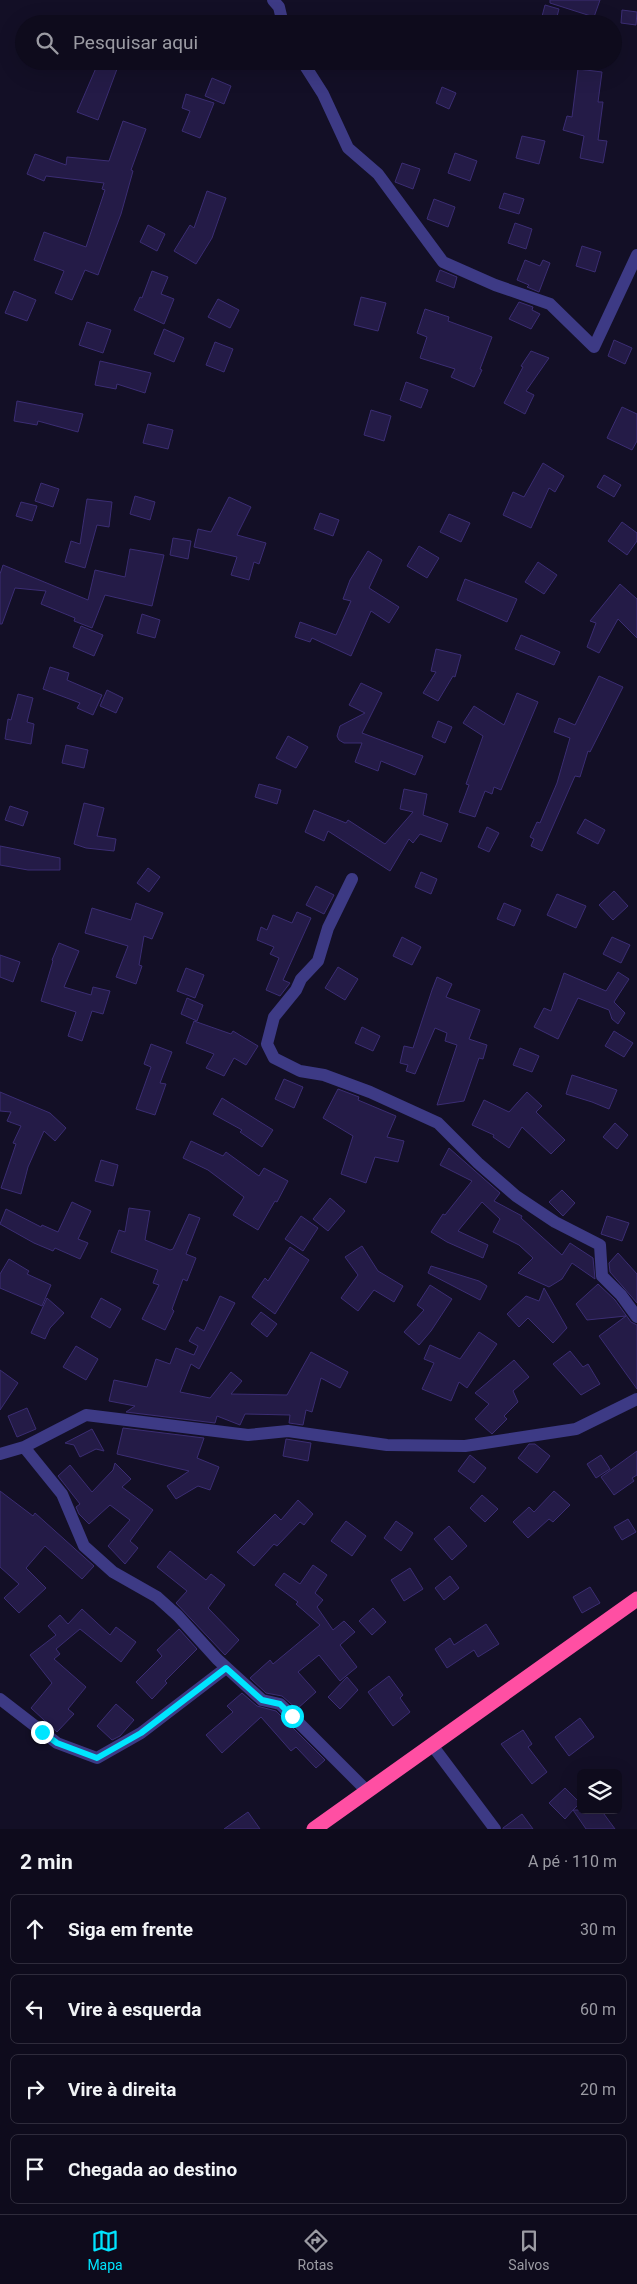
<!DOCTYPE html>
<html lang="pt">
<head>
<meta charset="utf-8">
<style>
  body { margin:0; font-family:Roboto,sans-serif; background:#171425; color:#f1f3f6 }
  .controls { position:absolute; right:15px; bottom:15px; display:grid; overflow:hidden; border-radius:8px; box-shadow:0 5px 20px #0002 }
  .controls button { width:45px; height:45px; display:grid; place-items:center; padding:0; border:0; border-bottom:1px solid #2e2b3b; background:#0e0b1c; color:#f1f3f6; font:25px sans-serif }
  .stop { position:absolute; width:15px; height:15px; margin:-11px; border:4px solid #00e5ff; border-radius:50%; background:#fff }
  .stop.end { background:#00e5ff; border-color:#fff; box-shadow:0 1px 5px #0008 }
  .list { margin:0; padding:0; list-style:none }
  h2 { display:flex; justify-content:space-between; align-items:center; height:65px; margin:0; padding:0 20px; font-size:21px }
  h2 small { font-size:16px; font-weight:400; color:#9b9ba3 }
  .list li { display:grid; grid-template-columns:32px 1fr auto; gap:15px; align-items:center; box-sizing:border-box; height:70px; margin:0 10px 10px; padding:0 10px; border:1px solid #2e2b3b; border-radius:8px }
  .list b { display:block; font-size:19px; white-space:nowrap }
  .list em { font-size:16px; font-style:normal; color:#9b9ba3 }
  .icon { flex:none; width:28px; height:28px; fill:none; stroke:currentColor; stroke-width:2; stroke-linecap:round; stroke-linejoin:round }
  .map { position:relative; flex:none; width:637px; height:1829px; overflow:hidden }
  .search { position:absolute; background:#0e0b1c; box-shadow:0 5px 20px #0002; left:15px; right:15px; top:15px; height:55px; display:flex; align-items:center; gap:12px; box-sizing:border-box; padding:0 18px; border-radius:28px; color:#9b9ba3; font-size:19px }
  .sheet { height:385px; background:#0e0b1c }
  nav { display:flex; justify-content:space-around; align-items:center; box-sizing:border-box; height:70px; border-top:1px solid #2e2b3b; background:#0e0b1c; font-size:14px; color:#9b9ba3 }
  nav a { display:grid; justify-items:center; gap:2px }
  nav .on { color:#00e5ff }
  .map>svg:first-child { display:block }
  .building { fill:#241b47; stroke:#3b2d73 }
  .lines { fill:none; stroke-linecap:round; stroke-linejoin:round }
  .minor { stroke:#3d3a85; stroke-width:12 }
  .highway { stroke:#ff4fa3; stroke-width:15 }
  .route { stroke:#00e5ff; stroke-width:6 }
</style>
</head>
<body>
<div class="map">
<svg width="637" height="1829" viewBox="0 0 637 1829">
  <rect width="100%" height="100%" fill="#130f26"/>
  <path class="building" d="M 550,0 L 600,0 L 594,17 L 550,3 Z
    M 545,5 L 559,9 L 555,24 L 540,24 Z
    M 622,10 L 637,12 L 636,25 L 621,23 Z
    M 99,61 L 120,61 L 98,120 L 77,112 Z
    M 578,69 L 602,72 L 598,102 L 603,102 L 598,140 L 607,141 L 603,163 L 580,158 L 584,136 L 563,130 L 567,116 L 572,117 Z
    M 212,78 L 231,86 L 224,104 L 205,96 Z
    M 442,87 L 456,93 L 449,109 L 436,103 Z
    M 186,94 L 214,103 L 200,138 L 182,131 L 190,111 L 182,108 Z
    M 123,121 L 146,129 L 131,170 L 133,171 L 121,214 L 98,275 L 85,270 L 72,300 L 55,293 L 64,271 L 34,260 L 44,232 L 86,247 L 105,190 L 102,189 L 104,183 L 46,176 L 44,181 L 27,174 L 35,154 L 66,165 L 67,157 L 109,161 Z
    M 522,136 L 545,141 L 539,164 L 516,158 Z
    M 455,153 L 477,161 L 470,181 L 448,173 Z
    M 402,163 L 420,169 L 413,189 L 395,182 Z
    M 207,191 L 226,198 L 212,238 L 196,264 L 174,251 L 190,225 L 194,228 Z
    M 504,193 L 524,199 L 519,214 L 499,208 Z
    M 434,199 L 455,207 L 448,227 L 427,219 Z
    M 515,223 L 532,229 L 526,249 L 508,243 Z
    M 148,225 L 165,234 L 157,251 L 140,242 Z
    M 582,246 L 601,252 L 595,272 L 576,266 Z
    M 525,260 L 540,266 L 543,260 L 550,263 L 539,292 L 527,287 L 529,285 L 517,280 Z
    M 440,270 L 457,277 L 454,288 L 436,281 Z
    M 152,271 L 168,277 L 161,294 L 174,299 L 164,324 L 134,310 L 140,297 L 142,298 Z
    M 14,291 L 36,300 L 27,321 L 5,313 Z
    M 361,297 L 386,303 L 378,331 L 354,325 Z
    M 218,299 L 239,310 L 230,328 L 208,317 Z
    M 519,302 L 533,307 L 532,310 L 540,314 L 531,329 L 509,319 Z
    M 425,309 L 449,317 L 448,321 L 492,337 L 480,369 L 482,370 L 474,387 L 451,377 L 455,369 L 420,358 L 427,337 L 417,333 Z
    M 87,322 L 111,330 L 103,353 L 79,345 Z
    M 164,329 L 184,338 L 174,362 L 154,354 Z
    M 614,340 L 632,348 L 625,364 L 608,356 Z
    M 215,342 L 233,349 L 224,372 L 206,365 Z
    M 531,351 L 549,358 L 526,391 L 534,395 L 525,414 L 504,403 L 523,367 L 521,366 Z
    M 100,361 L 151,373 L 145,393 L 117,384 L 116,389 L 95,385 Z
    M 406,382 L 428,390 L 421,408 L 400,400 Z
    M 17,401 L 83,414 L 78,432 L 38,421 L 37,425 L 14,421 Z
    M 622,407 L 637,414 L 637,441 L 632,450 L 607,438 Z
    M 371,410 L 391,416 L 384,441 L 364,435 Z
    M 148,424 L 173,430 L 168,449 L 143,443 Z
    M 543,463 L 564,476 L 555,492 L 549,488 L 531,528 L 503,515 L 513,492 L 524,497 Z
    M 604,475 L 621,485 L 614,497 L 597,487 Z
    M 41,483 L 59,489 L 53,507 L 35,501 Z
    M 135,496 L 155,502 L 150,520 L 130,514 Z
    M 229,497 L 251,507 L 237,535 L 266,543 L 259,564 L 254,562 L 249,580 L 231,575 L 237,557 L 194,547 L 198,529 L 211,532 Z
    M 87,499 L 112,502 L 109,527 L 97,525 L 85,568 L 65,562 L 71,541 L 80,544 Z
    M 21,502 L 37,506 L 32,521 L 16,516 Z
    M 320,513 L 339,520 L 333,536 L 314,529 Z
    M 449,514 L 470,523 L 461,542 L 440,532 Z
    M 622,522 L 637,533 L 637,541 L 627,555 L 608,541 Z
    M 173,538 L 191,541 L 188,559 L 170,555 Z
    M 419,546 L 439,558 L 427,578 L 407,566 Z
    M 130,549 L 164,555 L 152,606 L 105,595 L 92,628 L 74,621 L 75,618 L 41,604 L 46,591 L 15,588 L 2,624 L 0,624 L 0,574 L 3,565 L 88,600 L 95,570 L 125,577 Z
    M 368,551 L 382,560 L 369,588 L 399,607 L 389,623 L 371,611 L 351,656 L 312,638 L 310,642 L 295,637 L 300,622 L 336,635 L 351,601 L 343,599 L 350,580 Z
    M 538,562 L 557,575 L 544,594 L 525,582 Z
    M 465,579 L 517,599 L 507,622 L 457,600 Z
    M 620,584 L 637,599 L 637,638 L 618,619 L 599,653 L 587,647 L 596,623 L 590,621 Z
    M 142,614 L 160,620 L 155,638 L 137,633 Z
    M 81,626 L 103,635 L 94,656 L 73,647 Z
    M 521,635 L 560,652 L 554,665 L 515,649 Z
    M 436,649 L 461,655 L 455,677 L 453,676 L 438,701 L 423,693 L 436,672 L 431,671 Z
    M 50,667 L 69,673 L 67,680 L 102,695 L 93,715 L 77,708 L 80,703 L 43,689 Z
    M 599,676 L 623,687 L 590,752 L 588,751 L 580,777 L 575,776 L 542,851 L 531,846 L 534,839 L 530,837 L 537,822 L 540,823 L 557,783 L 570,738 L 554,732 L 559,718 L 575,725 Z
    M 361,683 L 382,693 L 362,733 L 423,756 L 415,775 L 381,761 L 378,771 L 355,762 L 362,743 L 344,743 L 339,740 L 337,736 L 340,726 L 365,713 L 349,705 Z
    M 107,690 L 123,698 L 116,713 L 100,706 Z
    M 517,693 L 538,702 L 501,790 L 494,787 L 492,794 L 485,791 L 475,817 L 459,812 L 469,785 L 466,784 L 483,736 L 463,723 L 474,706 L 504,725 Z
    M 18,694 L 33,698 L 27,722 L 34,724 L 31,744 L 5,739 L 8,719 L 11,720 Z
    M 438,721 L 452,727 L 445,743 L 432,737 Z
    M 288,736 L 308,747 L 296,768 L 276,758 Z
    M 66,745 L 88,750 L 84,768 L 62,763 Z
    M 259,784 L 281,790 L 277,804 L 255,797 Z
    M 404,789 L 427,794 L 423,815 L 448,824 L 441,842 L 420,834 L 413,843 L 409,839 L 390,871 L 328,831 L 324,841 L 305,832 L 314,810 L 346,823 L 348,820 L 385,844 L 413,812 L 400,809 Z
    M 84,803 L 104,808 L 97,836 L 116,839 L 114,851 L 86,848 L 74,844 Z
    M 10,806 L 28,812 L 23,826 L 5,820 Z
    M 585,819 L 605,830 L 598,844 L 577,833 Z
    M 487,827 L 499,833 L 489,852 L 478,847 Z
    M 0,846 L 60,858 L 60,870 L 28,870 L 0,865 Z
    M 148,868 L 160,877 L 149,892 L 137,883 Z
    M 421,872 L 437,879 L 431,894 L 415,887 Z
    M 316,886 L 334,895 L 324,914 L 306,905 Z
    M 614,891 L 628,906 L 613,920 L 599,905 Z
    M 557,894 L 586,906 L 576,928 L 547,915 Z
    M 136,903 L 163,913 L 152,939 L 144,936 L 139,965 L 142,966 L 136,984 L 116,977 L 128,946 L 85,933 L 92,908 L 131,920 Z
    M 504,903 L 521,910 L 514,926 L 497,919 Z
    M 297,912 L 311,918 L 283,980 L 290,983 L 280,996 L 266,990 L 279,958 L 270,954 L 274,947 L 257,940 L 261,927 L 267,930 L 273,915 L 292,923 Z
    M 402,937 L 421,947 L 412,965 L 393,956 Z
    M 612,937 L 630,945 L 621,963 L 603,954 Z
    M 59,943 L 79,951 L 64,987 L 91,995 L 93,987 L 110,991 L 103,1014 L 92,1011 L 82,1041 L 68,1036 L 76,1012 L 41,1001 L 53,961 L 52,960 Z
    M 0,955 L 20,962 L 13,982 L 0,977 Z
    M 338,967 L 358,979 L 345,1000 L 325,988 Z
    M 186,968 L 204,975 L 195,998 L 177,991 Z
    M 618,972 L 629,979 L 614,1002 L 625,1013 L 618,1024 L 612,1019 L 609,1010 L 578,998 L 558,1039 L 534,1027 L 544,1008 L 551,1011 L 564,973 L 606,991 Z
    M 437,977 L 452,984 L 446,997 L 480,1010 L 469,1039 L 487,1045 L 483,1059 L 479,1058 L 464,1101 L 437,1105 L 457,1045 L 445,1041 L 447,1033 L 435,1028 L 415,1074 L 406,1071 L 408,1065 L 400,1063 L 404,1046 L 413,1048 L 432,990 Z
    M 187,998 L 203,1005 L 197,1021 L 181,1014 Z
    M 194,1021 L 231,1034 L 233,1031 L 258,1046 L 246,1065 L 234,1058 L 224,1076 L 206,1068 L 214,1054 L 186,1043 Z
    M 362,1027 L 380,1036 L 373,1051 L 355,1043 Z
    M 614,1031 L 633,1043 L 624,1057 L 605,1046 Z
    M 151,1044 L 172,1052 L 160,1083 L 166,1084 L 155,1115 L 136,1109 L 151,1067 L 144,1064 Z
    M 520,1048 L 539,1056 L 532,1072 L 513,1065 Z
    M 572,1075 L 617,1090 L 609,1109 L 592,1102 L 566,1094 Z
    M 284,1079 L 303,1087 L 294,1108 L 275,1099 Z
    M 338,1089 L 359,1097 L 358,1100 L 396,1116 L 387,1137 L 404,1141 L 398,1162 L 375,1157 L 366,1183 L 341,1174 L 353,1136 L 323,1118 Z
    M 0,1092 L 50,1113 L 66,1128 L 55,1141 L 44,1131 L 28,1167 L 21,1194 L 1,1188 L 16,1144 L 13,1143 L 21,1126 L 7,1121 L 11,1112 L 0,1111 Z
    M 527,1092 L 542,1106 L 536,1112 L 565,1140 L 551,1154 L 522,1127 L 509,1148 L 493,1137 L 494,1135 L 472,1125 L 484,1100 L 509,1112 Z
    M 222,1098 L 273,1130 L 262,1147 L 240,1132 L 242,1130 L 213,1114 Z
    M 615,1123 L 628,1135 L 617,1149 L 603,1137 Z
    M 191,1141 L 223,1156 L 226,1152 L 259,1176 L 264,1168 L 288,1181 L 277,1202 L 275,1201 L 258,1230 L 233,1215 L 244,1197 L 208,1170 L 183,1158 Z
    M 449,1148 L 500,1193 L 494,1201 L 522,1216 L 521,1218 L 562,1255 L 570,1243 L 593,1258 L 595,1279 L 572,1263 L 562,1279 L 549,1287 L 518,1273 L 533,1258 L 519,1245 L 493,1232 L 500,1219 L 482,1202 L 458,1231 L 488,1245 L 483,1258 L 447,1242 L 431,1232 L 443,1214 L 445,1215 L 472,1181 L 440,1165 Z
    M 101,1160 L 118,1165 L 113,1186 L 95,1181 Z
    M 562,1190 L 575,1203 L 563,1216 L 549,1202 Z
    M 330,1198 L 345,1211 L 328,1231 L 313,1219 Z
    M 72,1202 L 91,1211 L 78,1239 L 88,1243 L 80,1259 L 55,1248 L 53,1251 L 34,1243 L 0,1224 L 6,1209 L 41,1227 L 42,1225 L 58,1232 Z
    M 129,1208 L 150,1211 L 145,1240 L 170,1250 L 173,1249 L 189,1214 L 200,1218 L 186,1254 L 196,1258 L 187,1281 L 183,1279 L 172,1309 L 174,1311 L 165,1330 L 142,1319 L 159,1285 L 153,1283 L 158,1270 L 111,1252 L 119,1230 L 125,1232 Z
    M 301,1216 L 318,1228 L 303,1251 L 285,1239 Z
    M 607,1216 L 629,1223 L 622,1241 L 601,1234 Z
    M 362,1246 L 378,1271 L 403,1286 L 394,1302 L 374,1290 L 358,1311 L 341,1298 L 358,1275 L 345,1257 Z
    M 290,1247 L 309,1260 L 275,1314 L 252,1297 L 265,1278 L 268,1281 Z
    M 618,1253 L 637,1274 L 637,1303 L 610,1272 L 609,1263 Z
    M 9,1259 L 29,1271 L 27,1274 L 51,1285 L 42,1306 L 0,1288 L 0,1274 Z
    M 431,1266 L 479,1281 L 487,1286 L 480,1300 L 428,1273 Z
    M 598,1284 L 615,1300 L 631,1322 L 637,1325 L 637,1389 L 599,1336 L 626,1316 L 587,1320 L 576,1304 Z
    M 430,1285 L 452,1299 L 431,1331 L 419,1345 L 404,1332 L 424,1310 L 417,1305 Z
    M 544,1288 L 567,1328 L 553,1343 L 528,1318 L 519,1327 L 507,1314 L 526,1296 L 539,1301 Z
    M 220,1296 L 235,1303 L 199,1369 L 191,1364 L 180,1392 L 210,1398 L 231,1372 L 242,1381 L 231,1394 L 287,1395 L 311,1352 L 348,1372 L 340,1388 L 321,1378 L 312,1412 L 306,1410 L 303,1425 L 289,1423 L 290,1415 L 245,1414 L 240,1425 L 217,1416 L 215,1423 L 126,1412 L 135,1406 L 109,1401 L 114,1380 L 147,1387 L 156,1359 L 170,1364 L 176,1348 L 194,1355 L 198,1346 L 189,1341 L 197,1327 L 204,1331 Z
    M 47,1298 L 64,1313 L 50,1328 L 45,1339 L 31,1333 Z
    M 101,1298 L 121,1309 L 110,1328 L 91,1317 Z
    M 261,1312 L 277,1324 L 267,1337 L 251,1324 Z
    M 479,1332 L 497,1344 L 467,1388 L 459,1382 L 451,1401 L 422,1389 L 434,1363 L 424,1359 L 430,1345 L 460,1359 Z
    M 76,1346 L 98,1359 L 86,1380 L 63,1367 Z
    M 570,1351 L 583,1367 L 588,1364 L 600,1384 L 581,1395 L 553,1364 Z
    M 514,1360 L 529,1377 L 513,1391 L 518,1402 L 504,1416 L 507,1419 L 492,1434 L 475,1419 L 489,1404 L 475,1393 Z
    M 0,1370 L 18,1383 L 0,1410 Z
    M 27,1408 L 36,1429 L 17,1437 L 8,1416 Z
    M 123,1428 L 204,1438 L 197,1458 L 219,1467 L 210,1490 L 198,1486 L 176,1499 L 167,1486 L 189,1471 L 117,1454 Z
    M 92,1429 L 104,1451 L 96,1449 L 80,1457 L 74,1445 L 65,1443 Z
    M 286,1439 L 311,1443 L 308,1461 L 283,1456 Z
    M 529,1444 L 535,1444 L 550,1456 L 537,1473 L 518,1458 Z
    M 637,1451 L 637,1475 L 632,1478 L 634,1481 L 614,1495 L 601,1477 Z
    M 470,1455 L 486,1468 L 474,1483 L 458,1471 Z
    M 601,1455 L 610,1469 L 596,1478 L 587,1464 Z
    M 115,1463 L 131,1479 L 122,1487 L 153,1510 L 130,1541 L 138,1548 L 125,1564 L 108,1546 L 130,1520 L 110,1505 L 89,1524 L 79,1514 L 76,1507 L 80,1504 L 58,1476 L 70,1465 L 92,1492 L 113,1470 Z
    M 0,1491 L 33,1516 L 35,1513 L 94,1566 L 82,1579 L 45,1546 L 26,1568 L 46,1588 L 19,1613 L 4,1598 L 19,1584 L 0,1567 Z
    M 554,1491 L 570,1505 L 553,1522 L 549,1519 L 528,1538 L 513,1522 L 529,1507 L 534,1512 Z
    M 482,1495 L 498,1509 L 485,1522 L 470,1508 Z
    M 298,1500 L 313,1514 L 304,1525 L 300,1522 L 277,1546 L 274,1544 L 254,1566 L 237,1552 L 275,1514 L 281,1520 Z
    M 628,1519 L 636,1532 L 622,1540 L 614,1527 Z
    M 346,1521 L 366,1536 L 352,1556 L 331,1541 Z
    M 396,1521 L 413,1533 L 401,1551 L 384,1538 Z
    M 449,1526 L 467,1546 L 452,1560 L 434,1539 Z
    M 170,1551 L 206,1580 L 211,1574 L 225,1585 L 208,1608 L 239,1640 L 225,1655 L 176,1603 L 187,1591 L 157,1567 Z
    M 313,1565 L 327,1575 L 315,1593 L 323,1600 L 317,1607 L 333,1630 L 344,1621 L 355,1632 L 340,1645 L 357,1667 L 340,1681 L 319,1655 L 298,1672 L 316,1692 L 297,1709 L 282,1696 L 266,1693 L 250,1678 L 270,1660 L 273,1664 L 320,1625 L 296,1604 L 298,1602 L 275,1585 L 284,1573 L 300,1584 Z
    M 410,1568 L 423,1589 L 404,1601 L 391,1580 Z
    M 450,1576 L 459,1588 L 444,1600 L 435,1588 Z
    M 590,1587 L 600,1603 L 582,1613 L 573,1597 Z
    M 373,1608 L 386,1622 L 372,1635 L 359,1621 Z
    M 82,1609 L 110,1635 L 116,1627 L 136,1642 L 121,1662 L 80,1629 L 56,1649 L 60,1654 L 54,1659 L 86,1687 L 68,1709 L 74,1714 L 57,1732 L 31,1708 L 52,1683 L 30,1655 L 56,1635 L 48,1626 L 60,1615 L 68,1624 Z
    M 486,1624 L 499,1644 L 478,1657 L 474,1650 L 447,1668 L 435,1649 L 450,1638 L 454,1645 Z
    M 179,1629 L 197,1649 L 165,1681 L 167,1683 L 152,1699 L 136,1682 L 162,1656 L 157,1650 Z
    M 389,1676 L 403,1695 L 400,1698 L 410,1712 L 393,1726 L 368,1692 Z
    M 347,1677 L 358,1690 L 340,1709 L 328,1697 Z
    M 242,1693 L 257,1706 L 276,1711 L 325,1760 L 316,1768 L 296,1747 L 291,1751 L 261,1717 L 222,1753 L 206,1735 L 233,1712 L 227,1706 Z
    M 116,1704 L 134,1720 L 120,1736 L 112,1740 L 97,1726 Z
    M 580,1718 L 594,1737 L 569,1756 L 555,1737 Z
    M 523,1730 L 532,1744 L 528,1747 L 547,1772 L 532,1784 L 501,1744 Z
    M 565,1788 L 580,1803 L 573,1810 L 601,1810 L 615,1829 L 586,1829 L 573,1810 L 565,1819 L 549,1803 Z
    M 248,1812 L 260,1829 L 224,1829 Z
    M 522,1814 L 533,1829 L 503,1829 L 503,1828 Z"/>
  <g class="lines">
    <path class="minor" d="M 273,0 L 279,7 L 283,24
      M 302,61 L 323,94 L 348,148 L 378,174 L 443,262 L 495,285 L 550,304 L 594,347 L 637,255
      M 352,879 L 328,928 L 318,961 L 301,979 L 296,990 L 274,1017 L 267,1044 L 274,1058 L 300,1071 L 324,1075 L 370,1092 L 438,1123 L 478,1163 L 516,1196 L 555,1222 L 600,1245 L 602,1276 L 621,1295 L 637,1317
      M 24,1447 L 62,1494 L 84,1546 L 113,1572 L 157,1597 L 178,1616 L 217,1659 L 262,1700 L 280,1704 L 367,1791
      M 0,1454 L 24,1447 L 86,1415 L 248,1435 L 288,1431 L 387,1445 L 465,1446 L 576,1429 L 637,1399
      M 0,1699 L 57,1743 L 97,1758 L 141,1733 L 226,1668
      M 432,1745 L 495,1829"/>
    <path class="highway" d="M 314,1829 L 637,1599"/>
  </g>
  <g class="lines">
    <path class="route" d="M 42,1732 L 57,1743 L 97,1758 L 141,1733 L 226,1668 L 262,1700 L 280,1704 L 292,1716"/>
  </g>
</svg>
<div class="controls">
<button><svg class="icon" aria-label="layers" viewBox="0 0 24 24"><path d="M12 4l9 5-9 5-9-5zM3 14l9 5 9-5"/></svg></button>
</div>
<div class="stop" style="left:292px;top:1716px"></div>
<div class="stop end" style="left:42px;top:1732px"></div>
<div class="search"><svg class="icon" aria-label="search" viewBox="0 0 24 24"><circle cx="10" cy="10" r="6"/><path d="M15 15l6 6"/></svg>Pesquisar aqui</div>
</div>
<section class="sheet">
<h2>2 min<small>A pé · 110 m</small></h2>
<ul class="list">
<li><svg class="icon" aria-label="ahead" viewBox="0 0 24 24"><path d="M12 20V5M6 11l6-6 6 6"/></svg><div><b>Siga em frente</b></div><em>30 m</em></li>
<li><svg class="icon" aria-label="left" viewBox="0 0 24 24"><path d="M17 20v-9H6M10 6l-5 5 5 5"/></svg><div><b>Vire à esquerda</b></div><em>60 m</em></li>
<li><svg class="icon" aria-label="right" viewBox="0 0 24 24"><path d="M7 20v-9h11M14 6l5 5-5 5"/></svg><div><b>Vire à direita</b></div><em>20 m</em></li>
<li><svg class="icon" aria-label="arrive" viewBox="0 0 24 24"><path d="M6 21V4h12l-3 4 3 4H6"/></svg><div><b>Chegada ao destino</b></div></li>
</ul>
</section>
<nav>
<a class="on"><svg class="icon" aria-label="map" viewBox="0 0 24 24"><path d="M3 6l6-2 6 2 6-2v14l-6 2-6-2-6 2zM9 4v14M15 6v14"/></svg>Mapa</a>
<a><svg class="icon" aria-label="directions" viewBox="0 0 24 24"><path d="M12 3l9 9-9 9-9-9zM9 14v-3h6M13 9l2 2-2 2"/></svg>Rotas</a>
<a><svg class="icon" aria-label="saved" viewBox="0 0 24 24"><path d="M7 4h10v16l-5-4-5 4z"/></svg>Salvos</a>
</nav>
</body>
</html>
